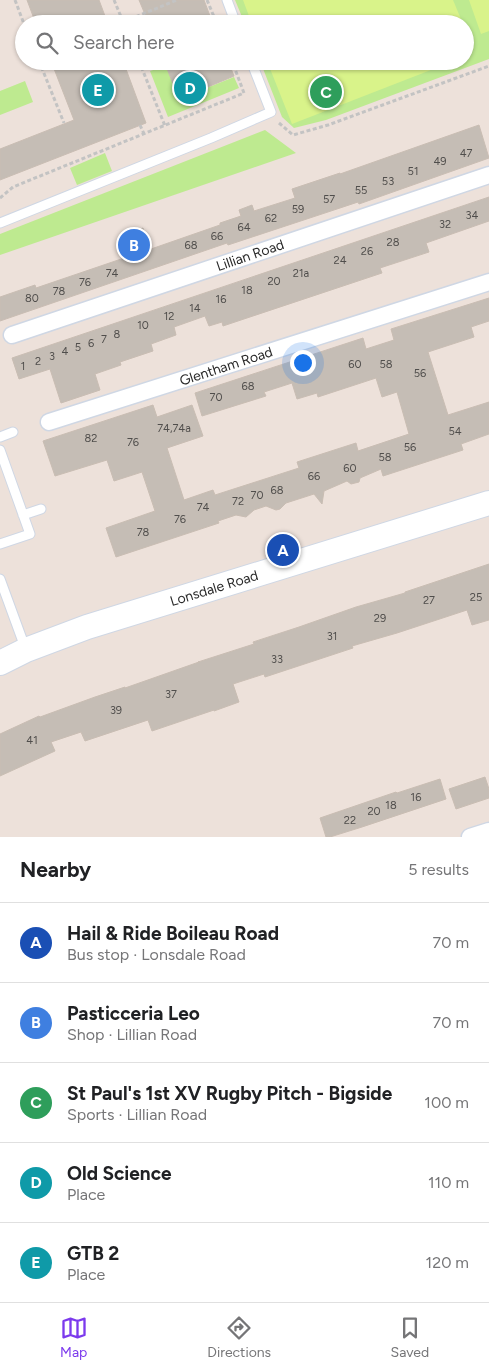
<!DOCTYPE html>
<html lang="en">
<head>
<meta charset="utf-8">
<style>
  body { margin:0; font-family:Figtree,sans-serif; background:#f2f2f2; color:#202124 }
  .you { position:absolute; left:302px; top:362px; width:18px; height:18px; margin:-12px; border:4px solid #fff; border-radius:50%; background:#1a73e8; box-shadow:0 0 0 8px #1a73e833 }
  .badge { display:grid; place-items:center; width:32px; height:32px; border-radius:50%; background:#7c3aed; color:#fff; font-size:16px; font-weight:700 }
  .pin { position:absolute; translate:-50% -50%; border:2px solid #fff; box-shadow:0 1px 5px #0006 }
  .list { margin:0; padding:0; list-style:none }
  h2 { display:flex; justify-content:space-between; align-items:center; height:65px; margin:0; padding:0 20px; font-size:21px }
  h2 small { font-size:16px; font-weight:400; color:#757577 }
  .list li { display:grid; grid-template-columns:32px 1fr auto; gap:15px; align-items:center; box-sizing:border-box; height:80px; padding:0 20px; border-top:1px solid #e0e0e0 }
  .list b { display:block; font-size:19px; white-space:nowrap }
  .list p { margin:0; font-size:16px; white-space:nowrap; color:#757577 }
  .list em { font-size:16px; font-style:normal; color:#757577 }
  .icon { flex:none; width:28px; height:28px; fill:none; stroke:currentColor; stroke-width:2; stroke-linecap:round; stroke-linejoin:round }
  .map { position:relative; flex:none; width:489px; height:837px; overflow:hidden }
  .search { position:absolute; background:#fff; box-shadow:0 1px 4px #0004; left:15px; right:15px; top:15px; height:55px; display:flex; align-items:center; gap:12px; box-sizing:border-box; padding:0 18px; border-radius:28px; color:#757577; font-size:19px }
  .sheet { height:465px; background:#fff }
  nav { display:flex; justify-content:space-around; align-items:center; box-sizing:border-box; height:70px; border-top:1px solid #e0e0e0; background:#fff; font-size:14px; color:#757577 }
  nav a { display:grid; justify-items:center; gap:2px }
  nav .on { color:#7c3aed }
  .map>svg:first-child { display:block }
  .green { fill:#beea90 }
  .pitch { fill:#d9f38a }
  .building { fill:#c5bdb5; stroke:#c9bdb3 }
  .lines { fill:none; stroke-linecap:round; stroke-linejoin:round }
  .lane-casing { stroke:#cfd7e4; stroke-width:11 }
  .street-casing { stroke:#cfd7e4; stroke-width:19 }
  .secondary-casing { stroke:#cfd7e4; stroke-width:26 }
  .path { stroke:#c3c3c3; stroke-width:3; stroke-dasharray:4 2.5; stroke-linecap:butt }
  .lane { stroke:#fff; stroke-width:9 }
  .street { stroke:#fff; stroke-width:16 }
  .secondary { stroke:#fff; stroke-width:24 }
  .labels { text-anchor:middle; stroke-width:4; stroke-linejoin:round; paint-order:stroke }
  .number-label { font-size:11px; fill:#504e4c }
  .street-label { font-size:14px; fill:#292929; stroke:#fff }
</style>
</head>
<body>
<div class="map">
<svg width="489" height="837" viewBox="0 0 489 837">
  <rect width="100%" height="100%" fill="#ede1da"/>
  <path class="green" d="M 235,0 L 489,0 L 489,59 L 326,120 L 294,128 L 282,117 L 260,61 L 465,61 L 465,24 L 245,24 Z
    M 166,66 L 179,99 L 234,77 L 239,88 L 168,117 L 150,71 Z
    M 25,81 L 33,102 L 0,115 L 0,91 Z
    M 265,130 L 296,153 L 0,255 L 0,234 Z
    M 105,153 L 112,171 L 77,185 L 70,168 Z"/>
  <path class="pitch" d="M 243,0 L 453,0 L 463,24 L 252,24 Z
    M 469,0 L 489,0 L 489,31 L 481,34 Z
    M 267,61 L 454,61 L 292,124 Z"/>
  <path class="building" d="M 27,0 L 99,0 L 108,24 L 36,24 Z
    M 139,0 L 204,0 L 213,24 L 149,24 Z
    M 51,61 L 123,61 L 146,123 L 0,180 L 0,149 L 74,120 Z
    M 164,61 L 228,61 L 234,76 L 179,99 Z
    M 479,125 L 489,158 L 359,204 L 358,202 L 340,208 L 228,245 L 227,243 L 0,321 L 0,297 L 35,285 L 36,288 L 133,255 L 126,234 L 143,228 L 151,249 L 220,225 L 220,223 L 241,216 L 239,210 L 252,205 L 254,211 L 295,198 L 292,189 L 340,173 L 340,174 Z
    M 489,197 L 489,221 L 426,243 L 429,252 L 380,268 L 382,273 L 223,326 L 222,322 L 209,326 L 205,316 L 174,327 L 176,335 L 151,344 L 153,351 L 120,362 L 121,365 L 95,374 L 100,390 L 61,403 L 50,369 L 19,379 L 12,358 Z
    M 489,298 L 489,321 L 471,327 L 474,337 L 428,352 L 448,415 L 489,402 L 489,434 L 461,444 L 463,450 L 383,476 L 381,469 L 360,478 L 359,482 L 351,484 L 347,481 L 324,491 L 322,504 L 314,494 L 286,503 L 280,509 L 276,510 L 266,506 L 254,510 L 246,517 L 236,515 L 218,521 L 219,523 L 116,557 L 106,528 L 155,511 L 142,472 L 114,481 L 107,460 L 55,476 L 43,441 L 153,405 L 157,417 L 192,405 L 203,436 L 167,448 L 184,500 L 213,490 L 215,495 L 299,468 L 297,462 L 356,443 L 358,451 L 409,434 L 397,392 L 382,397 L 376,378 L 318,397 L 317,393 L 297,399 L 292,383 L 264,392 L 266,396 L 202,416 L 195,393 L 363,338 L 366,349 L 394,340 L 391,329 Z
    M 489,564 L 489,620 L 472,625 L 467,610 L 397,633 L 352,646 L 353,648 L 265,677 L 264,674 L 233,684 L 239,702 L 214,711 L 214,710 L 152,731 L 148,720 L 85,741 L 81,732 L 51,742 L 55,751 L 0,776 L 0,734 L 39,716 L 40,717 L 95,697 L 125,687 L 125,688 L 199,662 L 198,662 L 254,644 L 253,642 L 299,627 L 356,607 L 405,593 L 405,592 Z
    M 485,777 L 489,789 L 489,798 L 456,809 L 449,789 Z
    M 440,779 L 446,799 L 362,827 L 330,837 L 326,837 L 320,818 L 396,792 L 397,793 Z"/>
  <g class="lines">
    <defs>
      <path id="lane" d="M 227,0 L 236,24
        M 0,223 L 211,138 L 271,112 L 251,61
        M 0,437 L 13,432
        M 0,450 L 30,534 L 0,544
        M 23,515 L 41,509
        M 0,579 L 26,650"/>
      <path id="street" d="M 12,335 L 489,175
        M 49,422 L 489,282
        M 470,837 L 489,831"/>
      <path id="secondary" d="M 0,663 L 26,650 L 87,627 L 489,503"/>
    </defs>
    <use href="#lane" class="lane-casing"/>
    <use href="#street" class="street-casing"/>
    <use href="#secondary" class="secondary-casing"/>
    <path class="path" d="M 15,0 L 24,24
      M 114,0 L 124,24
      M 207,0 L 217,24
      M 118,24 L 177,0
      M 39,61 L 64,123
      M 139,61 L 165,126
      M 141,66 L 154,61
      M 279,123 L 293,135 L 328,125 L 489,66
      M 140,125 L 144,134
      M 0,198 L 13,187 L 244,93 L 232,61"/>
    <use href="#lane" class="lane"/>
    <use href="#street" class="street"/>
    <use href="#secondary" class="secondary"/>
  </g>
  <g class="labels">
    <g class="number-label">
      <text x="466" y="157">47</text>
      <text x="440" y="165">49</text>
      <text x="413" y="175">51</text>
      <text x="388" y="185">53</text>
      <text x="361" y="194">55</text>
      <text x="329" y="203">57</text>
      <text x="298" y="213">59</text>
      <text x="472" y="219">34</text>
      <text x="271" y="222">62</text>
      <text x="445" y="228">32</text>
      <text x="244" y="231">64</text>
      <text x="217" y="240">66</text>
      <text x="393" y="246">28</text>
      <text x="191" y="249">68</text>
      <text x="367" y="255">26</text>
      <text x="340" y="264">24</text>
      <text x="112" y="277">74</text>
      <text x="301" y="277">21a</text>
      <text x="274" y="285">20</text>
      <text x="85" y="286">76</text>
      <text x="247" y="294">18</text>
      <text x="59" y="295">78</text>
      <text x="32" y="302">80</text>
      <text x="221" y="303">16</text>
      <text x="195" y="312">14</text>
      <text x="169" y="320">12</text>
      <text x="143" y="329">10</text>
      <text x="117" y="338">8</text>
      <text x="104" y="343">7</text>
      <text x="91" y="347">6</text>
      <text x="78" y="351">5</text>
      <text x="65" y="355">4</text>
      <text x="52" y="360">3</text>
      <text x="38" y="365">2</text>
      <text x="355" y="368">60</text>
      <text x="386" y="368">58</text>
      <text x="23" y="370">1</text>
      <text x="420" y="377">56</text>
      <text x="248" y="390">68</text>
      <text x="216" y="401">70</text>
      <text x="174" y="432">74,74a</text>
      <text x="455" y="435">54</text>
      <text x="91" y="442">82</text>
      <text x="133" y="446">76</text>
      <text x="410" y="451">56</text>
      <text x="385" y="461">58</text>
      <text x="350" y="472">60</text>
      <text x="314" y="480">66</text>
      <text x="277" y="494">68</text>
      <text x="257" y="499">70</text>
      <text x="238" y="505">72</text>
      <text x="203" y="511">74</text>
      <text x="180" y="523">76</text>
      <text x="143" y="536">78</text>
      <text x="476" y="601">25</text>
      <text x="429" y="604">27</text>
      <text x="380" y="622">29</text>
      <text x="332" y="640">31</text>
      <text x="277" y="663">33</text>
      <text x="171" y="698">37</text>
      <text x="116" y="714">39</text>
      <text x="32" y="744">41</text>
      <text x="416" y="801">16</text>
      <text x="391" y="809">18</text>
      <text x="374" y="815">20</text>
      <text x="350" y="824">22</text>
    </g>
    <g class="street-label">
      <text transform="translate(250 255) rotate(-19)" y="5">Lillian Road</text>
      <text transform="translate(226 366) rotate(-18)" y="5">Glentham Road</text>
      <text transform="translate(214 588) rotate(-17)" y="5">Lonsdale Road</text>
    </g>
  </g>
</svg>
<div class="you"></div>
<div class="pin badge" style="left:283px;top:550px;background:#1a4fb4">A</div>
<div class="pin badge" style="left:134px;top:245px;background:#3f7fe0">B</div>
<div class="pin badge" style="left:326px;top:92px;background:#2e9e5b">C</div>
<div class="pin badge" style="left:190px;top:88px;background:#0f9aa8">D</div>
<div class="pin badge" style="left:98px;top:90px;background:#0f9aa8">E</div>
<div class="search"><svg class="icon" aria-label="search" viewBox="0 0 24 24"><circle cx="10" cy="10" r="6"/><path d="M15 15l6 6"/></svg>Search here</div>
</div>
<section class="sheet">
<h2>Nearby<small>5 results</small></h2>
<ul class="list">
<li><span class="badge" style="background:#1a4fb4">A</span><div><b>Hail &amp; Ride Boileau Road</b><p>Bus stop · Lonsdale Road</p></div><em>70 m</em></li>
<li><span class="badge" style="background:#3f7fe0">B</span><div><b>Pasticceria Leo</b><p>Shop · Lillian Road</p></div><em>70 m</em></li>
<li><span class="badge" style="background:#2e9e5b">C</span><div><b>St Paul's 1st XV Rugby Pitch - Bigside</b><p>Sports · Lillian Road</p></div><em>100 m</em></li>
<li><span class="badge" style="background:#0f9aa8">D</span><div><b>Old Science</b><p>Place</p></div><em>110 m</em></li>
<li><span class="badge" style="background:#0f9aa8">E</span><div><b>GTB 2</b><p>Place</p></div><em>120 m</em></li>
</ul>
</section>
<nav>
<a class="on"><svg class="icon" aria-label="map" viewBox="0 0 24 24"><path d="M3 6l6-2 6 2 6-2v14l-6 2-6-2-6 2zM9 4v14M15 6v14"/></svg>Map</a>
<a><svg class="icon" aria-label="directions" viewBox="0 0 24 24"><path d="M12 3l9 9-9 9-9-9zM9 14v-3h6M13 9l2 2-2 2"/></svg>Directions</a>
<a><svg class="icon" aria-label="saved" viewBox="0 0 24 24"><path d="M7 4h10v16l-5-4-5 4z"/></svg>Saved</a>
</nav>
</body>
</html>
